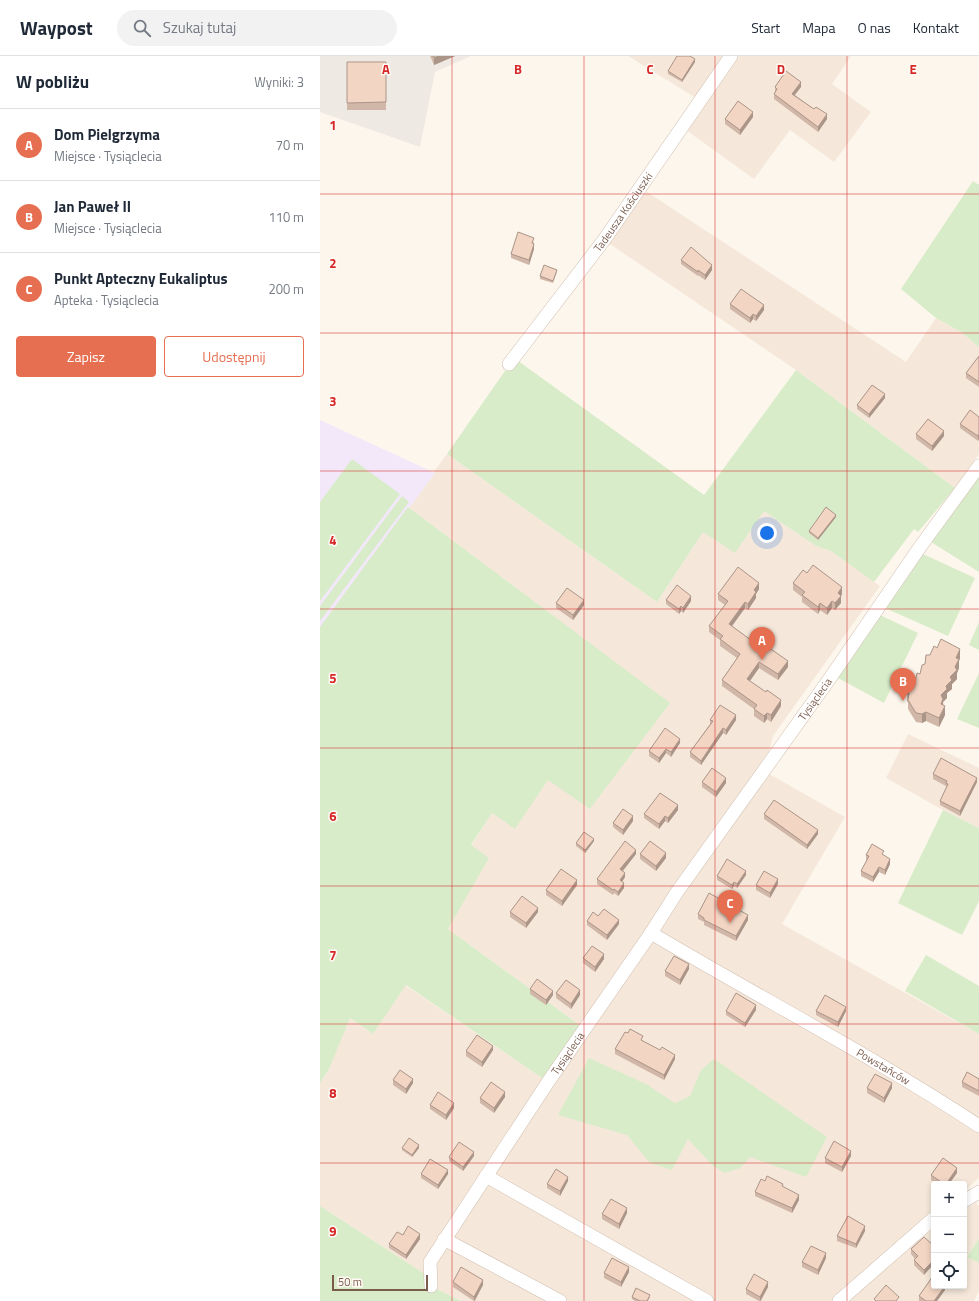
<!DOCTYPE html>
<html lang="pl">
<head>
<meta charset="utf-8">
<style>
  body { margin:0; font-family:"Titillium Web",sans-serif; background:#f2f2f3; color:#1f2937 }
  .controls { position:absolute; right:12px; bottom:12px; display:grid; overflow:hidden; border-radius:4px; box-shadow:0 2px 6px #0003 }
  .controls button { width:36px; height:36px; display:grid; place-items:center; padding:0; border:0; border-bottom:1px solid #e0e1e3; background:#fff; color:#1f2937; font:20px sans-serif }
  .scale { position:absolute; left:12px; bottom:10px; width:96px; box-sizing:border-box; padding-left:4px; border:2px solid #7a5c4d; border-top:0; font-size:11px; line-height:14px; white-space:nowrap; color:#7a5c4d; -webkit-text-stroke:3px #fffaf3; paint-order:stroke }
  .you { position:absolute; left:447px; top:477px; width:14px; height:14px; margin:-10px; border:3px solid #fff; border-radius:50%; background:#1a73e8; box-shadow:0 0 0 6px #1a73e833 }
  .badge { display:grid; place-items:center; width:26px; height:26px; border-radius:50%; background:#e76f51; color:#fff; font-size:13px; font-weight:700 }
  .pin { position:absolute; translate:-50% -33px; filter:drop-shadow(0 1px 2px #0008) }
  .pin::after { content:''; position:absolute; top:21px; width:14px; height:12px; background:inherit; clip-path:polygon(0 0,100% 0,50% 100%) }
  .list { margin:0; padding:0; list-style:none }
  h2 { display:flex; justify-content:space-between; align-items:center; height:52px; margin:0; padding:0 16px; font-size:17px }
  h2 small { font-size:13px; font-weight:400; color:#747a83 }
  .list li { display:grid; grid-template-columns:26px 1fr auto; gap:12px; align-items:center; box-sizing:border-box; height:72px; padding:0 16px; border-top:1px solid #e0e1e3 }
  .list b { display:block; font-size:15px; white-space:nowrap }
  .list p { margin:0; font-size:13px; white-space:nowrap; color:#747a83 }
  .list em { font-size:13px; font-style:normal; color:#747a83 }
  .actions { display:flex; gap:8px; padding:12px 16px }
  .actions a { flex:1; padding:9px 0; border:1px solid #e76f51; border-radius:4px; text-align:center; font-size:14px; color:#e76f51 }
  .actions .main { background:#e76f51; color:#fff }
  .icon { flex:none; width:22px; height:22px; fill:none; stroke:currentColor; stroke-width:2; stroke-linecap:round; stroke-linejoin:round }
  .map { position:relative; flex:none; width:659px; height:1245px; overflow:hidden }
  header { display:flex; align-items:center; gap:24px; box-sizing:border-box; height:56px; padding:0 20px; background:#fff; border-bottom:1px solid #e0e1e3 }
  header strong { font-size:19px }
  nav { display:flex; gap:22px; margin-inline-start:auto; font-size:14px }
  .search { width:280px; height:36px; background:#f2f2f3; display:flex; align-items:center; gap:10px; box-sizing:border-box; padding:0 14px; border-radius:22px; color:#747a83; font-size:15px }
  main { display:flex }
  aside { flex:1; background:#fff }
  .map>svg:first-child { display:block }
  .residential { fill:#f5e8da }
  .industrial { fill:#efe9e4 }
  .education { fill:#f3e8fa }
  .green { fill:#d8ecc9 }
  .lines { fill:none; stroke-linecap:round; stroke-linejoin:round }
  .minor-casing { stroke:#d1beb0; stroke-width:14 }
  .minor { stroke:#fff; stroke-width:13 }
  .wall { fill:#d1b7a8 }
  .shaded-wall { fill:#aa9588 }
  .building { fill:#f3d5c3; stroke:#aa9588 }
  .grid { fill:none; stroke:#d62828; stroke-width:1; stroke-opacity:0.55 }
  .labels { text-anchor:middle; stroke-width:3; stroke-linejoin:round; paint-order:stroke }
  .street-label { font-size:11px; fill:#7a5c4d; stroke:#fffaf3 }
  .grid-label { font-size:13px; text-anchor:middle; font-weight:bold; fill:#d62828; stroke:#fffaf3; stroke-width:3; stroke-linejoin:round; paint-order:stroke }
</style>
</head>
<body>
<header>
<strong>Waypost</strong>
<div class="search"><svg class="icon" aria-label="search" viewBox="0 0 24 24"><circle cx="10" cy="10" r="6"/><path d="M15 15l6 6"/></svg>Szukaj tutaj</div>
<nav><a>Start</a><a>Mapa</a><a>O nas</a><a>Kontakt</a></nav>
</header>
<main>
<aside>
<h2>W pobliżu<small>Wyniki: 3</small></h2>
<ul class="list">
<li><span class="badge">A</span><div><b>Dom Pielgrzyma</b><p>Miejsce · Tysiąclecia</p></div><em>70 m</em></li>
<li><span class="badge">B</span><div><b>Jan Paweł II</b><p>Miejsce · Tysiąclecia</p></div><em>110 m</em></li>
<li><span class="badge">C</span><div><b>Punkt Apteczny Eukaliptus</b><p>Apteka · Tysiąclecia</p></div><em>200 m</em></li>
</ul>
<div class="actions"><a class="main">Zapisz</a><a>Udostępnij</a></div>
</aside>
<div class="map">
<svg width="659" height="1245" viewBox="0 0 659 1245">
  <rect width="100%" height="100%" fill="#fdf6ec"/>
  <path class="residential" d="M 308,0 L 405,0 L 376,42 Z
    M 419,0 L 531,0 L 512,28 L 551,56 L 514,106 L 470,74 L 434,123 L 366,74 Z
    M 327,136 L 586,306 L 616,262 L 641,276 L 659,291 L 659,398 L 635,432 L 476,314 L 284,184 L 303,157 Z
    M 127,398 L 337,546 L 383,476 L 444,455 L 496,490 L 511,495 L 560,530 L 453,680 L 444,715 L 525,761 L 462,868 L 659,978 L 659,1122 L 644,1135 L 644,1128 L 614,1128 L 614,1162 L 520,1245 L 141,1245 L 111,1230 L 111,1222 L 0,1150 L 0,1027 L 9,1013 L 18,954 L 53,978 L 85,929 L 228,1026 L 265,973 L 128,873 L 168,802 L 151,790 L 172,757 L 195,772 L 228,723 L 270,753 L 349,647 L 88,451 Z
    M 588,678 L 659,712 L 659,772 L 623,754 L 566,722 Z
    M 656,1147 L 659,1150 L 659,1182 L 647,1200 L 659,1207 L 659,1235 L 654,1245 L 525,1245 L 614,1168 L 614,1230 L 644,1230 L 644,1153 Z"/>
  <path class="industrial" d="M 0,0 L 151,0 L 115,16 L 100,91 L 0,56 Z"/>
  <path class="education" d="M 0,364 L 115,417 L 0,573 Z"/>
  <path class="green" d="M 653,125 L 659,129 L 659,291 L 641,276 L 616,262 L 581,233 Z
    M 194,302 L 384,439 L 476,314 L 635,432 L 598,476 L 594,473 L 554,526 L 511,495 L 496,490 L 444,455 L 415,497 L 383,476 L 337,546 L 127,398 Z
    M 32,403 L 80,438 L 0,545 L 0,446 Z
    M 659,418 L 659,516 L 611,486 Z
    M 82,440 L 89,446 L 0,565 L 0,550 Z
    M 88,451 L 350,647 L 270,753 L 228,724 L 195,773 L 172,757 L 151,789 L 169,802 L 128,873 L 265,973 L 228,1026 L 86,929 L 53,978 L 30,962 L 9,1013 L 0,1027 L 0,571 Z
    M 603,498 L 655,522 L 628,580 L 565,552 Z
    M 560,559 L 598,577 L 564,647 L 518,622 Z
    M 659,566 L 659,594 L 649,589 Z
    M 659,617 L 659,672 L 637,663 Z
    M 623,754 L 659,772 L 659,845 L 642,879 L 578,847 Z
    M 606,899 L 659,930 L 659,978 L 585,935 Z
    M 269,1002 L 326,1028 L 355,1047 L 370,1040 L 381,1014 L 394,1003 L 507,1081 L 486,1121 L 430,1101 L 420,1112 L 405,1117 L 393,1110 L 368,1083 L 352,1114 L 330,1107 L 307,1079 L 238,1059 Z
    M 0,1150 L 111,1222 L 111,1230 L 141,1245 L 0,1245 Z
    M 659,1182 L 659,1207 L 647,1201 Z"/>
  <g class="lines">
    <defs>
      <g id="minor">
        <path id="s1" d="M 189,308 L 284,184 L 411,0"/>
        <path id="s2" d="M 331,877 C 440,942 553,1000 659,1070"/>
        <path d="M 166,1120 L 387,1245"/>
        <path d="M 644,1145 L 659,1136"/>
        <path d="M 124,1183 L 240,1245"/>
        <path id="s3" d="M 111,1230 L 110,1206 L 228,1026 L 331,877 L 357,836 L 508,625 L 600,491 L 659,410"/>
        <path d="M 519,1245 L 614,1162"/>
      </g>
    </defs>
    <use href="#minor" class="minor-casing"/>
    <use href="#minor" class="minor"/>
  </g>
  <path class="wall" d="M 110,0 L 135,0 L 114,9 Z
    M 27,6 L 66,6 L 66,54 L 27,54 Z
    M 375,6 L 362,26 L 348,18 L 348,15 Z
    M 455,31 L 481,31 L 475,39 L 507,63 L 498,76 L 454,43 L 454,38 L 455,36 Z
    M 433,61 L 420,79 L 405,68 L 405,63 Z
    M 214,186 L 214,193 L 209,209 L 191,202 L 191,198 Z
    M 361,204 L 392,214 L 385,224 L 378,219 L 378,220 L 361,208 Z
    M 237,216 L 233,227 L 220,223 L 220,220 Z
    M 410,248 L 444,254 L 436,265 L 433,263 L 430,267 L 410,253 Z
    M 659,300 L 659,331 L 646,322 L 646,317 Z
    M 565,342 L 549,362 L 537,353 L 537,349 Z
    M 659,361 L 658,385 L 640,372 L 640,368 Z
    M 596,378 L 624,380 L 612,395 L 596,383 Z
    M 516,461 L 498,484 L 489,477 L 489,475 Z
    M 487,517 L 522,538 L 521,540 L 521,547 L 515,554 L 512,552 L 507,559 L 500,554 L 498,558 L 482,546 L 482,541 L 473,534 L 473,527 Z
    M 439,533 L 436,538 L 436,542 L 428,554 L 425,552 L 412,570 L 468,611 L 458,624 L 439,612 L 430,625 L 461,650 L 451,666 L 447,663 L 444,667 L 434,660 L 434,653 L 402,630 L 402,624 L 417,602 L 400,590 L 400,584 L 389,576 L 389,570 L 405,549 L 398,544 L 398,538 Z
    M 346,544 L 371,545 L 363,557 L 361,555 L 359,558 L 346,548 Z
    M 236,547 L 264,549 L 253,564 L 236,552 Z
    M 617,592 L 640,602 L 639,605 L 639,612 L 637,617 L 637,623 L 632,628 L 632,633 L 627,637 L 627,642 L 623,646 L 625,659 L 619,671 L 606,665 L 602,667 L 596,666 L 588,653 L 588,646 L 587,646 L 587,636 L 595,627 L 610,599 Z
    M 390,664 L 416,664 L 406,679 L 403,677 L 381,709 L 370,701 L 370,696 L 390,668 Z
    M 360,687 L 351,701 L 346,697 L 339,707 L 329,700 L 329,695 Z
    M 613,718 L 657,726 L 640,760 L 620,749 L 620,745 L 626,732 L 626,730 L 613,723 Z
    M 382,726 L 406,727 L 396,741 L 382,731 Z
    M 358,754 L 348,767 L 345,765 L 339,773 L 324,762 L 324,758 Z
    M 444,758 L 498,778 L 487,793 L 444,763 Z
    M 313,765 L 303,779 L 293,771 L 293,767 Z
    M 274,785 L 265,797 L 256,790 L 256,787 Z
    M 316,798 L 303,815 L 305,821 L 302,826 L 304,832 L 298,840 L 294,837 L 293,839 L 277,828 L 277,823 Z
    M 320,798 L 346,802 L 336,815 L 320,803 Z
    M 546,799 L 564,799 L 570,808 L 565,819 L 559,816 L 553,826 L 541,820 L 541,815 L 547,804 L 546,803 Z
    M 426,819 L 417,832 L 414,830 L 412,833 L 397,824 L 397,820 Z
    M 458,828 L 450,842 L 436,834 L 436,829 Z
    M 257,829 L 242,850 L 226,839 L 226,834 Z
    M 190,856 L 218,856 L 206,872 L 190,861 Z
    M 378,858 L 428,864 L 416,885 L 384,869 L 384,866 L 378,863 Z
    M 267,865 L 299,868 L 287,884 L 267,869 Z
    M 263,902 L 284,903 L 275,916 L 263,907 Z
    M 369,913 L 360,929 L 345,920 L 345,915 Z
    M 210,933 L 233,939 L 226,949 L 210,938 Z
    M 236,937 L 260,939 L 251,953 L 236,942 Z
    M 436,954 L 425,971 L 406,959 L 406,955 Z
    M 496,955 L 526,955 L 518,971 L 496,959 Z
    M 323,984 L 322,985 L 355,1003 L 344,1024 L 295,998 L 295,993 Z
    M 173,994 L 162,1011 L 146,1000 L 146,995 Z
    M 659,1023 L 659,1040 L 642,1031 L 642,1026 Z
    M 73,1024 L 93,1027 L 86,1038 L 73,1029 Z
    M 547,1032 L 572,1032 L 564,1047 L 547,1037 Z
    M 185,1041 L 174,1057 L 160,1047 L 160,1042 Z
    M 110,1049 L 134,1052 L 126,1064 L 110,1053 Z
    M 82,1092 L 99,1092 L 92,1101 L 82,1094 Z
    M 154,1100 L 143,1115 L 129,1105 L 129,1101 Z
    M 531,1100 L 522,1116 L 505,1107 L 505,1102 Z
    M 637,1117 L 629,1128 L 617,1128 L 611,1124 L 611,1119 Z
    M 101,1118 L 128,1118 L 118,1133 L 101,1122 Z
    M 248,1125 L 240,1140 L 227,1132 L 227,1128 Z
    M 445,1125 L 463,1131 L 479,1144 L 472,1157 L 435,1140 L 435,1136 Z
    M 307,1157 L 299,1173 L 282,1163 L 282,1158 Z
    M 545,1175 L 536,1192 L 517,1185 L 517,1180 Z
    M 83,1179 L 100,1183 L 86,1203 L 69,1192 L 69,1188 Z
    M 614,1190 L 604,1219 L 594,1209 L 594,1204 L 595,1203 L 591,1198 L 591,1193 Z
    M 506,1202 L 498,1219 L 482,1211 L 482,1206 Z
    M 309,1216 L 301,1231 L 284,1222 L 284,1217 Z
    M 133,1226 L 163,1229 L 155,1245 L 154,1245 L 133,1231 Z
    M 625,1230 L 625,1234 L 617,1245 L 599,1245 L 599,1240 Z
    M 448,1231 L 441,1245 L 439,1245 L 426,1238 L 426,1233 Z
    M 312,1241 L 330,1241 L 328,1245 L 315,1245 L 312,1243 Z"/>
  <path class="shaded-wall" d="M 119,0 L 135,0 L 114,9 L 114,2 Z
    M 375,3 L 375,6 L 362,26 L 362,24 Z
    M 481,26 L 481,31 L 472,42 L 472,38 Z
    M 433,56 L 433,61 L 420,79 L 420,74 Z
    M 507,58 L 507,63 L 498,76 L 498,71 Z
    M 214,188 L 214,193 L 209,209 L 209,204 Z
    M 392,209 L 392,214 L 385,224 L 385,219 Z
    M 444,249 L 444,254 L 436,265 L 436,260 Z
    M 433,258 L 433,263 L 430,267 L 430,262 Z
    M 565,338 L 565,342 L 549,362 L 549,358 Z
    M 624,375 L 624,380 L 612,395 L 612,390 Z
    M 659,378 L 659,383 L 658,385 L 658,380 Z
    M 516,459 L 516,461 L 498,484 L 498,482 Z
    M 439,527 L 439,533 L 436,538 L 436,542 L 428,554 L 428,548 L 434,534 Z
    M 522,531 L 522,538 L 521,540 L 521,547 L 515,554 L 515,547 L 518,537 Z
    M 371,540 L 371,545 L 363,557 L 363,552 Z
    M 264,544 L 264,549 L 253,564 L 253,559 Z
    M 512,545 L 512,552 L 507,559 L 507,552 Z
    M 425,546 L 425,552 L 409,574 L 409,568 Z
    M 500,547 L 500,554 L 498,558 L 498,551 Z
    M 361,550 L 361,555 L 359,558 L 359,553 Z
    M 640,593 L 640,602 L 639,605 L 639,612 L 637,617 L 637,623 L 632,628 L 632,633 L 627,637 L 627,642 L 623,646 L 623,652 L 621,657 L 621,639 L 630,621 L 636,602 Z
    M 468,605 L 468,611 L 458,624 L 458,618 Z
    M 439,606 L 439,612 L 427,629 L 427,623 Z
    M 461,644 L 461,650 L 451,666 L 451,659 Z
    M 625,650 L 625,659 L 619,671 L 619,662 Z
    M 606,656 L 606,665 L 602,667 L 602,658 Z
    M 447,657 L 447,663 L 444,667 L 444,660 Z
    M 416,659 L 416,664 L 406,679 L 406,674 Z
    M 403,672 L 403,677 L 381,709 L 381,705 Z
    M 360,683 L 360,687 L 351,701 L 351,696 Z
    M 346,693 L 346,697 L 339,707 L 339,702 Z
    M 406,722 L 406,727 L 396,741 L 396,736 Z
    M 657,722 L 657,726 L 640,760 L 640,755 Z
    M 358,749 L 358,754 L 348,767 L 348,762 Z
    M 313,760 L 313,765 L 303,779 L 303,774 Z
    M 345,760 L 345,765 L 339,773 L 339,768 Z
    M 498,774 L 498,778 L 487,793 L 487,789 Z
    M 274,783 L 274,785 L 265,797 L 265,794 Z
    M 316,794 L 316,798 L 300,818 L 300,813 Z
    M 346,797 L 346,802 L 336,815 L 336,810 Z
    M 570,803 L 570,808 L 565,819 L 565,814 Z
    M 559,811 L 559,816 L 553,826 L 553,821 Z
    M 426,815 L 426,819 L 417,832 L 417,828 Z
    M 305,817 L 305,821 L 300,829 L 300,824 Z
    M 458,823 L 458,828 L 450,842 L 450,837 Z
    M 257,824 L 257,829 L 242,850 L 242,845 Z
    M 414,826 L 414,830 L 412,833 L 412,829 Z
    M 304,827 L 304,832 L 298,840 L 298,836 Z
    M 218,852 L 218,856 L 206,872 L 206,867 Z
    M 428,859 L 428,864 L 416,885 L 416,880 Z
    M 299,864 L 299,868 L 287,884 L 287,879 Z
    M 284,898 L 284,903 L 275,916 L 275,911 Z
    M 369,908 L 369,913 L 360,929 L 360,924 Z
    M 260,934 L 260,939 L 251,953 L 251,948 Z
    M 233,935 L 233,939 L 226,949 L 226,944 Z
    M 436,949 L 436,954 L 425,971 L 425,967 Z
    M 526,951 L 526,955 L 518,971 L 518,966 Z
    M 173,990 L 173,994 L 162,1011 L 162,1006 Z
    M 355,999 L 355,1003 L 344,1024 L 344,1019 Z
    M 93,1023 L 93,1027 L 86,1038 L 86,1033 Z
    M 572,1027 L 572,1032 L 564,1047 L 564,1042 Z
    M 185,1036 L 185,1041 L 174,1057 L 174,1052 Z
    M 134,1047 L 134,1052 L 126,1064 L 126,1059 Z
    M 99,1089 L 99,1092 L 92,1101 L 92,1099 Z
    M 531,1095 L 531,1100 L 522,1116 L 522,1111 Z
    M 154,1096 L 154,1100 L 143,1115 L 143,1111 Z
    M 637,1112 L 637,1117 L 629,1128 L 626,1128 Z
    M 128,1114 L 128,1118 L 118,1133 L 118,1129 Z
    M 248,1121 L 248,1125 L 240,1140 L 240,1135 Z
    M 479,1139 L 479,1144 L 472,1157 L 472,1152 Z
    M 307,1152 L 307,1157 L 299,1173 L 299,1168 Z
    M 545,1170 L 545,1175 L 536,1192 L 536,1188 Z
    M 100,1178 L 100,1183 L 86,1203 L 86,1199 Z
    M 506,1197 L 506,1202 L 498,1219 L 498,1214 Z
    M 614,1204 L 614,1208 L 604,1219 L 604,1214 Z
    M 309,1211 L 309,1216 L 301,1231 L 301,1226 Z
    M 163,1224 L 163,1229 L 154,1245 L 154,1241 Z
    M 448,1226 L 448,1231 L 440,1245 L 440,1241 Z
    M 625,1230 L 625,1234 L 617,1245 L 614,1245 Z"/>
  <path class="building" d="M 113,0 L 119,0 L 114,2 Z
    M 357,0 L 370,0 L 375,3 L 362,24 L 348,15 Z
    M 27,6 L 66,6 L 66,46 L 27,47 Z
    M 466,15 L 481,26 L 472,38 L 494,53 L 496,51 L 507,58 L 498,71 L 454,38 L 457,33 L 455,31 Z
    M 418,45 L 433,56 L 420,74 L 405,63 Z
    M 198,176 L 214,182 L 212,187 L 214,188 L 209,204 L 191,198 Z
    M 371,191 L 392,209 L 385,219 L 378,214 L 378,216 L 361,204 Z
    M 224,209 L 237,214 L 233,225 L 220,220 Z
    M 421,233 L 444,249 L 436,260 L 433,258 L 430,262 L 410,248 Z
    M 659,300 L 659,326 L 646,317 Z
    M 552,329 L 565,338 L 549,358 L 537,349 Z
    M 650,354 L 659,361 L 659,378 L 658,380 L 640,368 Z
    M 608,363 L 624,375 L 612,390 L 596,378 Z
    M 506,451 L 516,459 L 498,482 L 489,475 Z
    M 493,509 L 522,531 L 518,537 L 521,540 L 515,547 L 512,545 L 507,552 L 500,547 L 498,551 L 482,539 L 485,536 L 473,527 L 483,514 L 487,517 Z
    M 418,511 L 439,527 L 434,534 L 436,536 L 428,548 L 425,546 L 409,568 L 435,587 L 438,584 L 468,605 L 458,618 L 439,606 L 427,623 L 446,636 L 447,634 L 461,644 L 451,659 L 447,657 L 444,660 L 434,653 L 437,649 L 402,624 L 420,598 L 400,583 L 403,580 L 389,570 L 408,545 L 398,538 Z
    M 357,529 L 371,540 L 363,552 L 361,550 L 359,553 L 346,544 Z
    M 247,532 L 264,544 L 253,559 L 236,547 Z
    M 621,583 L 640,593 L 636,602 L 639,603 L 635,611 L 637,614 L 630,621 L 632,624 L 626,630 L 627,633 L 621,639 L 623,643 L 621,648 L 625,650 L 619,662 L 606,656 L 602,658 L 596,657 L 588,644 L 589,637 L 587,636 L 592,627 L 595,627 L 597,617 L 600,618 L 602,609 L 605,608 L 606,599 L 610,599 L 614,590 L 617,592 Z
    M 400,649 L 416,659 L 406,674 L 403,672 L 381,705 L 370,696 L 393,665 L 390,664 Z
    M 345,672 L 360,683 L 351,696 L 346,693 L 339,702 L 329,695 Z
    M 621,702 L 657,722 L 640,755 L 620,745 L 628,728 L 626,727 L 627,725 L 613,718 Z
    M 392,712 L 406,722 L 396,736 L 382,726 Z
    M 340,737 L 358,749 L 348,762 L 345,760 L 339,768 L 324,758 Z
    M 454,744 L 498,774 L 487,789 L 444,758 Z
    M 303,753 L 313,760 L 303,774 L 293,767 Z
    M 264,776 L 274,783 L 265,794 L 256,787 Z
    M 305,785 L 316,794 L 300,813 L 305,817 L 300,824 L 304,827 L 298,836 L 294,833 L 293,834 L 277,823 Z
    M 330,785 L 346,797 L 336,810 L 320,798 Z
    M 552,788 L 564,795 L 562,798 L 570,803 L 565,814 L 559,811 L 553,821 L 541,815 L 549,800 L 546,799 Z
    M 407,803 L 426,815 L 417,828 L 414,826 L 412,829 L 397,820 Z
    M 241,813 L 257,824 L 242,845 L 226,834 Z
    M 444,815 L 458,823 L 450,837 L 436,829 Z
    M 389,837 L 428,859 L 416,880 L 384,864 L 384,862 L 378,858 Z
    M 202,840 L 218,852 L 206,867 L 190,856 Z
    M 284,853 L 299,864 L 287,879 L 267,865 L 273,856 L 278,860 Z
    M 272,890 L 284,898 L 275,911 L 263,902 Z
    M 354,900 L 369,908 L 360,924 L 345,915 Z
    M 217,923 L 233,935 L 226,944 L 210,933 Z
    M 246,924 L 260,934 L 251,948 L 236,937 Z
    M 416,937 L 436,949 L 425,967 L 406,955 Z
    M 505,939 L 526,951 L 518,966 L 496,955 Z
    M 310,973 L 323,980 L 321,984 L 340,994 L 342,991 L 355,999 L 344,1019 L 295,993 L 305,976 L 308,977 Z
    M 157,979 L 173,990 L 162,1006 L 146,995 Z
    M 80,1014 L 93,1023 L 86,1033 L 73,1024 Z
    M 647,1016 L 659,1023 L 659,1035 L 642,1026 Z
    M 555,1018 L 572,1027 L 564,1042 L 547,1032 Z
    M 171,1026 L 185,1036 L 174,1052 L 160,1042 Z
    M 118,1036 L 134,1047 L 126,1059 L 110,1049 Z
    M 89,1082 L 99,1089 L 92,1099 L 82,1092 Z
    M 514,1085 L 531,1095 L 522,1111 L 505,1102 Z
    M 139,1086 L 154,1096 L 143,1111 L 129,1101 Z
    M 623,1102 L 637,1112 L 626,1128 L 624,1128 L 611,1119 Z
    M 110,1103 L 128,1114 L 118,1129 L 101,1118 Z
    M 236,1113 L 248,1121 L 240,1135 L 227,1128 Z
    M 447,1120 L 463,1128 L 462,1130 L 479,1139 L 472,1152 L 435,1136 L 441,1123 L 445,1125 Z
    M 291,1143 L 307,1152 L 299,1168 L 282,1158 Z
    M 528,1160 L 545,1170 L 536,1188 L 517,1180 Z
    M 88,1170 L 100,1178 L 86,1199 L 69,1188 L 77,1176 L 83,1179 Z
    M 604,1181 L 614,1190 L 614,1198 L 612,1199 L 614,1201 L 614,1204 L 604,1214 L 594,1204 L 598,1200 L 591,1193 Z
    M 491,1190 L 506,1197 L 498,1214 L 482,1206 Z
    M 292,1202 L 309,1211 L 301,1226 L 284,1217 Z
    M 141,1211 L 163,1224 L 154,1241 L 133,1226 Z
    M 434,1218 L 448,1226 L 440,1241 L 426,1233 Z
    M 613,1220 L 614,1221 L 614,1230 L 625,1230 L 614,1245 L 606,1245 L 599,1240 Z
    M 566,1229 L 579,1241 L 576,1245 L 556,1245 L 554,1243 Z
    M 316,1232 L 330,1239 L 327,1245 L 320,1245 L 312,1241 Z"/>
  <path class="grid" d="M 132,0 L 132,1245M 264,0 L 264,1245M 395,0 L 395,1245M 527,0 L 527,1245M 0,138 L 659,138M 0,277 L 659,277M 0,415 L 659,415M 0,553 L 659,553M 0,692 L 659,692M 0,830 L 659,830M 0,968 L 659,968M 0,1107 L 659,1107"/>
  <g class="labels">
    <g class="street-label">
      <text dy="4" stroke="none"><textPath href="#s1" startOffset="190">Tadeusza Kościuszki</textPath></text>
      <text dy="4" stroke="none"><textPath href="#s3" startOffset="706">Tysiąclecia</textPath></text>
      <text dy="4" stroke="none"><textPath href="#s3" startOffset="274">Tysiąclecia</textPath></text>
      <text dy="4" stroke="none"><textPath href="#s2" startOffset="268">Powstańców</textPath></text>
    </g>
  </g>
  <g class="grid-label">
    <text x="66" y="18">A</text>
    <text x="198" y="18">B</text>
    <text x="330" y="18">C</text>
    <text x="461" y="18">D</text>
    <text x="593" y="18">E</text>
    <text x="13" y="74">1</text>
    <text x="13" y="212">2</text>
    <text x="13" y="350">3</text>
    <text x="13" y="489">4</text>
    <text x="13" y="627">5</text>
    <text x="13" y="765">6</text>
    <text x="13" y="904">7</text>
    <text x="13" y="1042">8</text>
    <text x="13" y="1180">9</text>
  </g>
</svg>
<div class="controls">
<button>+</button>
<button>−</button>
<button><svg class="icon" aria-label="locate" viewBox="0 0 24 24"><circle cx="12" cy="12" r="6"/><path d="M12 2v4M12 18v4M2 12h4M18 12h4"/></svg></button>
</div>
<div class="scale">50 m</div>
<div class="you"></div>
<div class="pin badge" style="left:442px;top:604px">A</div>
<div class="pin badge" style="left:583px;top:645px">B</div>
<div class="pin badge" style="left:410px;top:867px">C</div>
</div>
</main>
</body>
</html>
